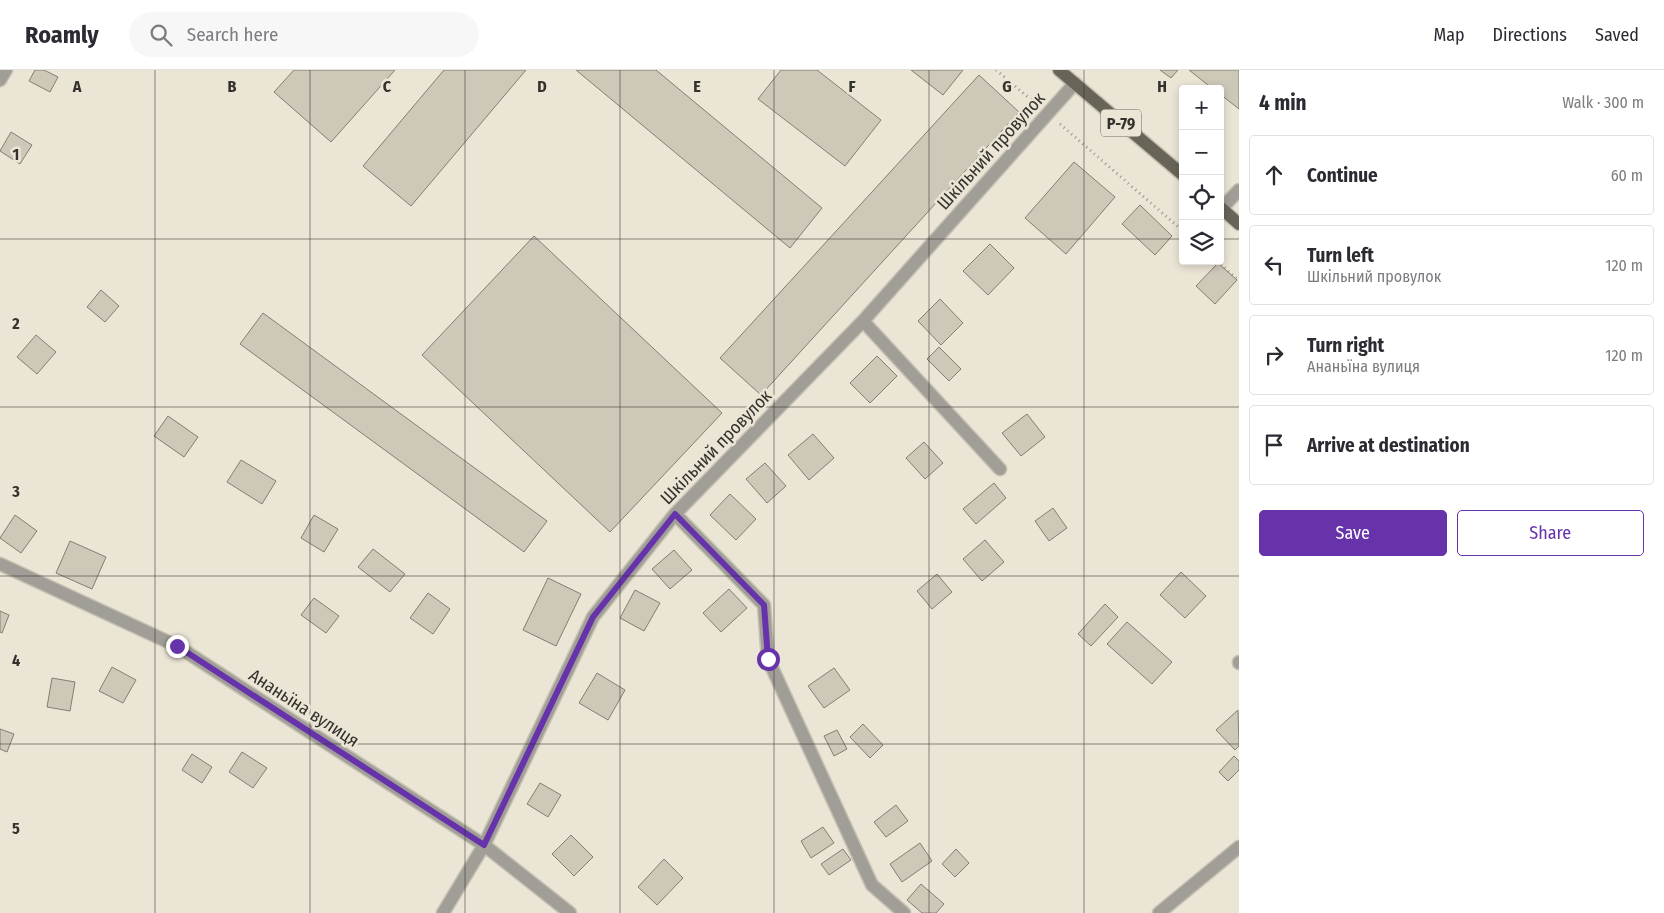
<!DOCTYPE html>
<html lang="en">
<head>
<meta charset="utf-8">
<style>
  body { margin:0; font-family:"Fira Sans Condensed",sans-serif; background:#f7f7f7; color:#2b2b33 }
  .controls { position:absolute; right:15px; top:15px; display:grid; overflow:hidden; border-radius:5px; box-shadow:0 2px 8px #0003 }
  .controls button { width:45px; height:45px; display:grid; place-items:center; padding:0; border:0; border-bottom:1px solid #e1e1e2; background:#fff; color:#2b2b33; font:25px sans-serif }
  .stop { position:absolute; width:15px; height:15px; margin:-11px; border:4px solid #63a; border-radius:50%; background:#fff }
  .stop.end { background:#63a; border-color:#fff; box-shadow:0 1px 5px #0008 }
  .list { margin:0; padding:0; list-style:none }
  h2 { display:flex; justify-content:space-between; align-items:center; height:65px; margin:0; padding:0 20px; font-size:21px }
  h2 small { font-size:16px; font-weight:400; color:#7c7c81 }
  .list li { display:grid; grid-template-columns:32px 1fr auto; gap:15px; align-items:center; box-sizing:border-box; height:80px; margin:0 10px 10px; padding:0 10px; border:1px solid #e1e1e2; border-radius:5px }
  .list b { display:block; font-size:19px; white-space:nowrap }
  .list p { margin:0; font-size:16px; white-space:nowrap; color:#7c7c81 }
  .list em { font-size:16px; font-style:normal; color:#7c7c81 }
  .actions { display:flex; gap:10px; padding:15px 20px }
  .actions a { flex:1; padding:11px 0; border:1px solid #63a; border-radius:5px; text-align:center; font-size:18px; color:#63a }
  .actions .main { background:#63a; color:#fff }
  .icon { flex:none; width:28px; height:28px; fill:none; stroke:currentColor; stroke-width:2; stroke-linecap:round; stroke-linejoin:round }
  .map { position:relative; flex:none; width:1239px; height:843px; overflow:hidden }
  header { display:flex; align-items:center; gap:30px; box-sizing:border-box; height:70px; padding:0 25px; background:#fff; border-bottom:1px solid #e1e1e2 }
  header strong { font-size:24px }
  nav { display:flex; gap:28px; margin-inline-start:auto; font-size:18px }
  .search { width:350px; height:45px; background:#f7f7f7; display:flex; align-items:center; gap:12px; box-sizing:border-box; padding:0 18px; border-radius:28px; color:#7c7c81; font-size:19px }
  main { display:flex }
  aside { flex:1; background:#fff }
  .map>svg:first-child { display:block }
  .building { fill:#cec8b9; stroke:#847e70 }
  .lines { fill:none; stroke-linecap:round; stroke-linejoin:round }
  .minor-casing { stroke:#c6c1b3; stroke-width:15 }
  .major-casing { stroke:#c6c1b3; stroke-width:15 }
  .path { stroke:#99958a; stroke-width:3; stroke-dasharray:1 4; stroke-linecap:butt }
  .minor { stroke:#a19e97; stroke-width:12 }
  .major { stroke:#686458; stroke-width:12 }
  .route { stroke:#63a; stroke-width:6 }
  .grid { fill:none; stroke:#34322c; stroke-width:1; stroke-opacity:0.55 }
  .labels { text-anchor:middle; stroke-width:5; stroke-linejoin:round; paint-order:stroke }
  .shield { fill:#ebe5d5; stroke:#6b685f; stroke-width:1 }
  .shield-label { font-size:16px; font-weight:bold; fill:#34322c }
  .street-label { font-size:18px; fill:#34322c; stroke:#ebe5d5 }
  .grid-label { font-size:16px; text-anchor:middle; font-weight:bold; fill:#34322c; stroke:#ebe5d5; stroke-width:5; stroke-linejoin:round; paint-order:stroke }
</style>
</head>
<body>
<header>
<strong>Roamly</strong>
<div class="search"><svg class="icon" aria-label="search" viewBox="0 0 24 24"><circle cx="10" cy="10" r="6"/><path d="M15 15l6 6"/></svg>Search here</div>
<nav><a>Map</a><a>Directions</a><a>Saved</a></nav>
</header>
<main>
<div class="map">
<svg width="1239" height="843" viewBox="0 0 1239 843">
  <rect width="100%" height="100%" fill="#ebe5d5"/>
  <path class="building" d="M 35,0 L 44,0 L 58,7 L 50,22 L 29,11 Z
    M 294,0 L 395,0 L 331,72 L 274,22 Z
    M 444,0 L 526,0 L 411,136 L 363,96 Z
    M 576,0 L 656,0 L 822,138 L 790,178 Z
    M 781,0 L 817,0 L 881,50 L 845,96 L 758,29 Z
    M 911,0 L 963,0 L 943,25 Z
    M 1160,0 L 1178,0 L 1171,8 Z
    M 1189,0 L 1239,0 L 1239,39 L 1220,24 L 1220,19 L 1213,19 Z
    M 979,5 L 1019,42 L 761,325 L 720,288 Z
    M 11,62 L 32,75 L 20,94 L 0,81 Z
    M 1074,92 L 1115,127 L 1066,184 L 1025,148 Z
    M 1140,135 L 1172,166 L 1155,185 L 1122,154 Z
    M 534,166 L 722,343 L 610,462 L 422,285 Z
    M 990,174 L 1014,198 L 988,225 L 963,201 Z
    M 1218,193 L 1237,210 L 1215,234 L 1196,216 Z
    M 101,220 L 119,236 L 105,252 L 87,237 Z
    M 940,229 L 963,253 L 941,275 L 918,251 Z
    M 263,243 L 547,451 L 524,482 L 240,274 Z
    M 36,265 L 56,282 L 37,304 L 17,287 Z
    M 939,277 L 961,299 L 949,311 L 927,289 Z
    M 877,286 L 897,306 L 870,333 L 850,313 Z
    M 1027,344 L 1045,367 L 1021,386 L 1002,363 Z
    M 168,346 L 198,367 L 184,387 L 154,366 Z
    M 813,364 L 834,388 L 809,410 L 788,385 Z
    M 924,372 L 943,393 L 925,409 L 906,388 Z
    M 241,390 L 276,411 L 262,434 L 227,412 Z
    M 765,393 L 786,416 L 767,433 L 746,409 Z
    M 994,413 L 1006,428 L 976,454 L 963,439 Z
    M 730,424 L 756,449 L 736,470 L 710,445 Z
    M 1053,438 L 1067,458 L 1049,471 L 1035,451 Z
    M 15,445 L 37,461 L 21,483 L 0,468 Z
    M 314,445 L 338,459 L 324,482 L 301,468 Z
    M 985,470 L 1004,492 L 982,511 L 963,489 Z
    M 70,471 L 106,487 L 92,519 L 56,503 Z
    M 373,479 L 405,504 L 390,522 L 358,497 Z
    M 674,480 L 692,500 L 670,519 L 652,499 Z
    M 1181,502 L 1206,526 L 1185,548 L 1160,525 Z
    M 937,504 L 952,522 L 932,539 L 917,521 Z
    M 548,508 L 581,524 L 556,576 L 523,560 Z
    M 729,519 L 747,538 L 721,562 L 703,543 Z
    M 635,520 L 660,533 L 644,561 L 620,548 Z
    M 428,523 L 450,539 L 433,564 L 410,548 Z
    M 314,528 L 339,546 L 326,563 L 301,545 Z
    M 1105,534 L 1118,547 L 1091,576 L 1078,564 Z
    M 0,541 L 9,545 L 2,563 L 0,562 Z
    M 1127,552 L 1172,592 L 1152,614 L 1107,574 Z
    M 112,597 L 136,610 L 123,633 L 99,621 Z
    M 834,598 L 850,620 L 824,638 L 808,616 Z
    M 597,603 L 625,620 L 608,650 L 579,633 Z
    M 52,608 L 75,612 L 70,641 L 47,637 Z
    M 1238,640 L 1239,676 L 1235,680 L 1216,660 Z
    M 863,654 L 883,675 L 870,688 L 850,667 Z
    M 0,659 L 14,664 L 7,682 L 0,679 Z
    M 837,660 L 847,679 L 834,686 L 824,666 Z
    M 242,682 L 267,698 L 253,718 L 229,702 Z
    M 192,684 L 212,697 L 202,713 L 182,700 Z
    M 1234,686 L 1239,691 L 1239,700 L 1228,711 L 1219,702 Z
    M 540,713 L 561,725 L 548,747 L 527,734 Z
    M 896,735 L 908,751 L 886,767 L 874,752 Z
    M 823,757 L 834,773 L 811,788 L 801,771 Z
    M 571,765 L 593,787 L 574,806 L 552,784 Z
    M 920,773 L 932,791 L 902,812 L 890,794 Z
    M 843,779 L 851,790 L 829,805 L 821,794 Z
    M 956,779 L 969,793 L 955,807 L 942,794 Z
    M 664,789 L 683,808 L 657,835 L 638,817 Z
    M 921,814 L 944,834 L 936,843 L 922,843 L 907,830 Z"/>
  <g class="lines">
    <defs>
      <path id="minor" d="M 0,10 L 6,0
        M 1222,138 L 1239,120
        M 863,251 L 1000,399
        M 675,444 L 764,535 L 768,589 L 872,815 L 904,843
        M 0,494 L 177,576 L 484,775 L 570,843
        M 1239,592 L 1239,593
        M 443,843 L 484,775 L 593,547 L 675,444 L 863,251 L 1075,13
        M 1159,843 L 1239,777"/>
      <path id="major" d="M 1059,0 L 1183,105
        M 1220,137 L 1239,154"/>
    </defs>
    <use href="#minor" class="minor-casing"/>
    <use href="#major" class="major-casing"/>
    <path class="path" d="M 996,0 L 1036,34
      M 1060,54 L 1183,161
      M 1217,191 L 1239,211"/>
    <use href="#minor" class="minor"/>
    <use href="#major" class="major"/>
  </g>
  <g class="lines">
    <path class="route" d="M 177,576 L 484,775 L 593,547 L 675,444 L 764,535 L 768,589"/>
  </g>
  <path class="grid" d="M 155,0 L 155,843M 310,0 L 310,843M 465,0 L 465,843M 620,0 L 620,843M 774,0 L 774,843M 929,0 L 929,843M 1084,0 L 1084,843M 0,169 L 1183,169M 1220,169 L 1239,169M 0,337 L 1239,337M 0,506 L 1239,506M 0,674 L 1239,674"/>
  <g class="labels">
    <rect class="shield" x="1101" y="39.5" width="40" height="27" rx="4"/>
    <g class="shield-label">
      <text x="1121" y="59">Р-79</text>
    </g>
    <g class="street-label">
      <text transform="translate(991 81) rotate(-48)" y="6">Шкільний провулок</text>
      <text transform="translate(716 377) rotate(-46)" y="6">Шкільний провулок</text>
      <text transform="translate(304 638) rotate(33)" y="6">Ананьїна вулиця</text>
    </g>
  </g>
  <g class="grid-label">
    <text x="77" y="22">A</text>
    <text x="232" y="22">B</text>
    <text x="387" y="22">C</text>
    <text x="542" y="22">D</text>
    <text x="697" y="22">E</text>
    <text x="852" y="22">F</text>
    <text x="1007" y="22">G</text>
    <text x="1162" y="22">H</text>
    <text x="16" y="90">1</text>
    <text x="16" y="259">2</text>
    <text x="16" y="427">3</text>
    <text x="16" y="596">4</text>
    <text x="16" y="764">5</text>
  </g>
</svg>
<div class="controls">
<button>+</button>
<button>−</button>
<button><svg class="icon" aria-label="locate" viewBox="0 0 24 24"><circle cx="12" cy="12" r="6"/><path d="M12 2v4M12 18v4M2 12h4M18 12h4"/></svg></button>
<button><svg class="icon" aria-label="layers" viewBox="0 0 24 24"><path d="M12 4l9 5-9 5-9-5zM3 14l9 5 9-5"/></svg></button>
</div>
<div class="stop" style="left:768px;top:589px"></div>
<div class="stop end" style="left:177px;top:576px"></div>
</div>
<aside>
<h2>4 min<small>Walk · 300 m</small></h2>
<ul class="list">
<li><svg class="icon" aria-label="ahead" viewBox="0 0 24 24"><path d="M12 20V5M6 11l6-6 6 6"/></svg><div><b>Continue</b></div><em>60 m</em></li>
<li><svg class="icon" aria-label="left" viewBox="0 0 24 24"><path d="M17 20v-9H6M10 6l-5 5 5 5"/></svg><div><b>Turn left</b><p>Шкільний провулок</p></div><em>120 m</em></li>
<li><svg class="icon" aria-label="right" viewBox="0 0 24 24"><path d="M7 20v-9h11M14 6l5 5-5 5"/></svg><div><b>Turn right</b><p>Ананьїна вулиця</p></div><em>120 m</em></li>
<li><svg class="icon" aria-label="arrive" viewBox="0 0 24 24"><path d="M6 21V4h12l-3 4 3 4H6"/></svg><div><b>Arrive at destination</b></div></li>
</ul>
<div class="actions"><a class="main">Save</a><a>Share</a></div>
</aside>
</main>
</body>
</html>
